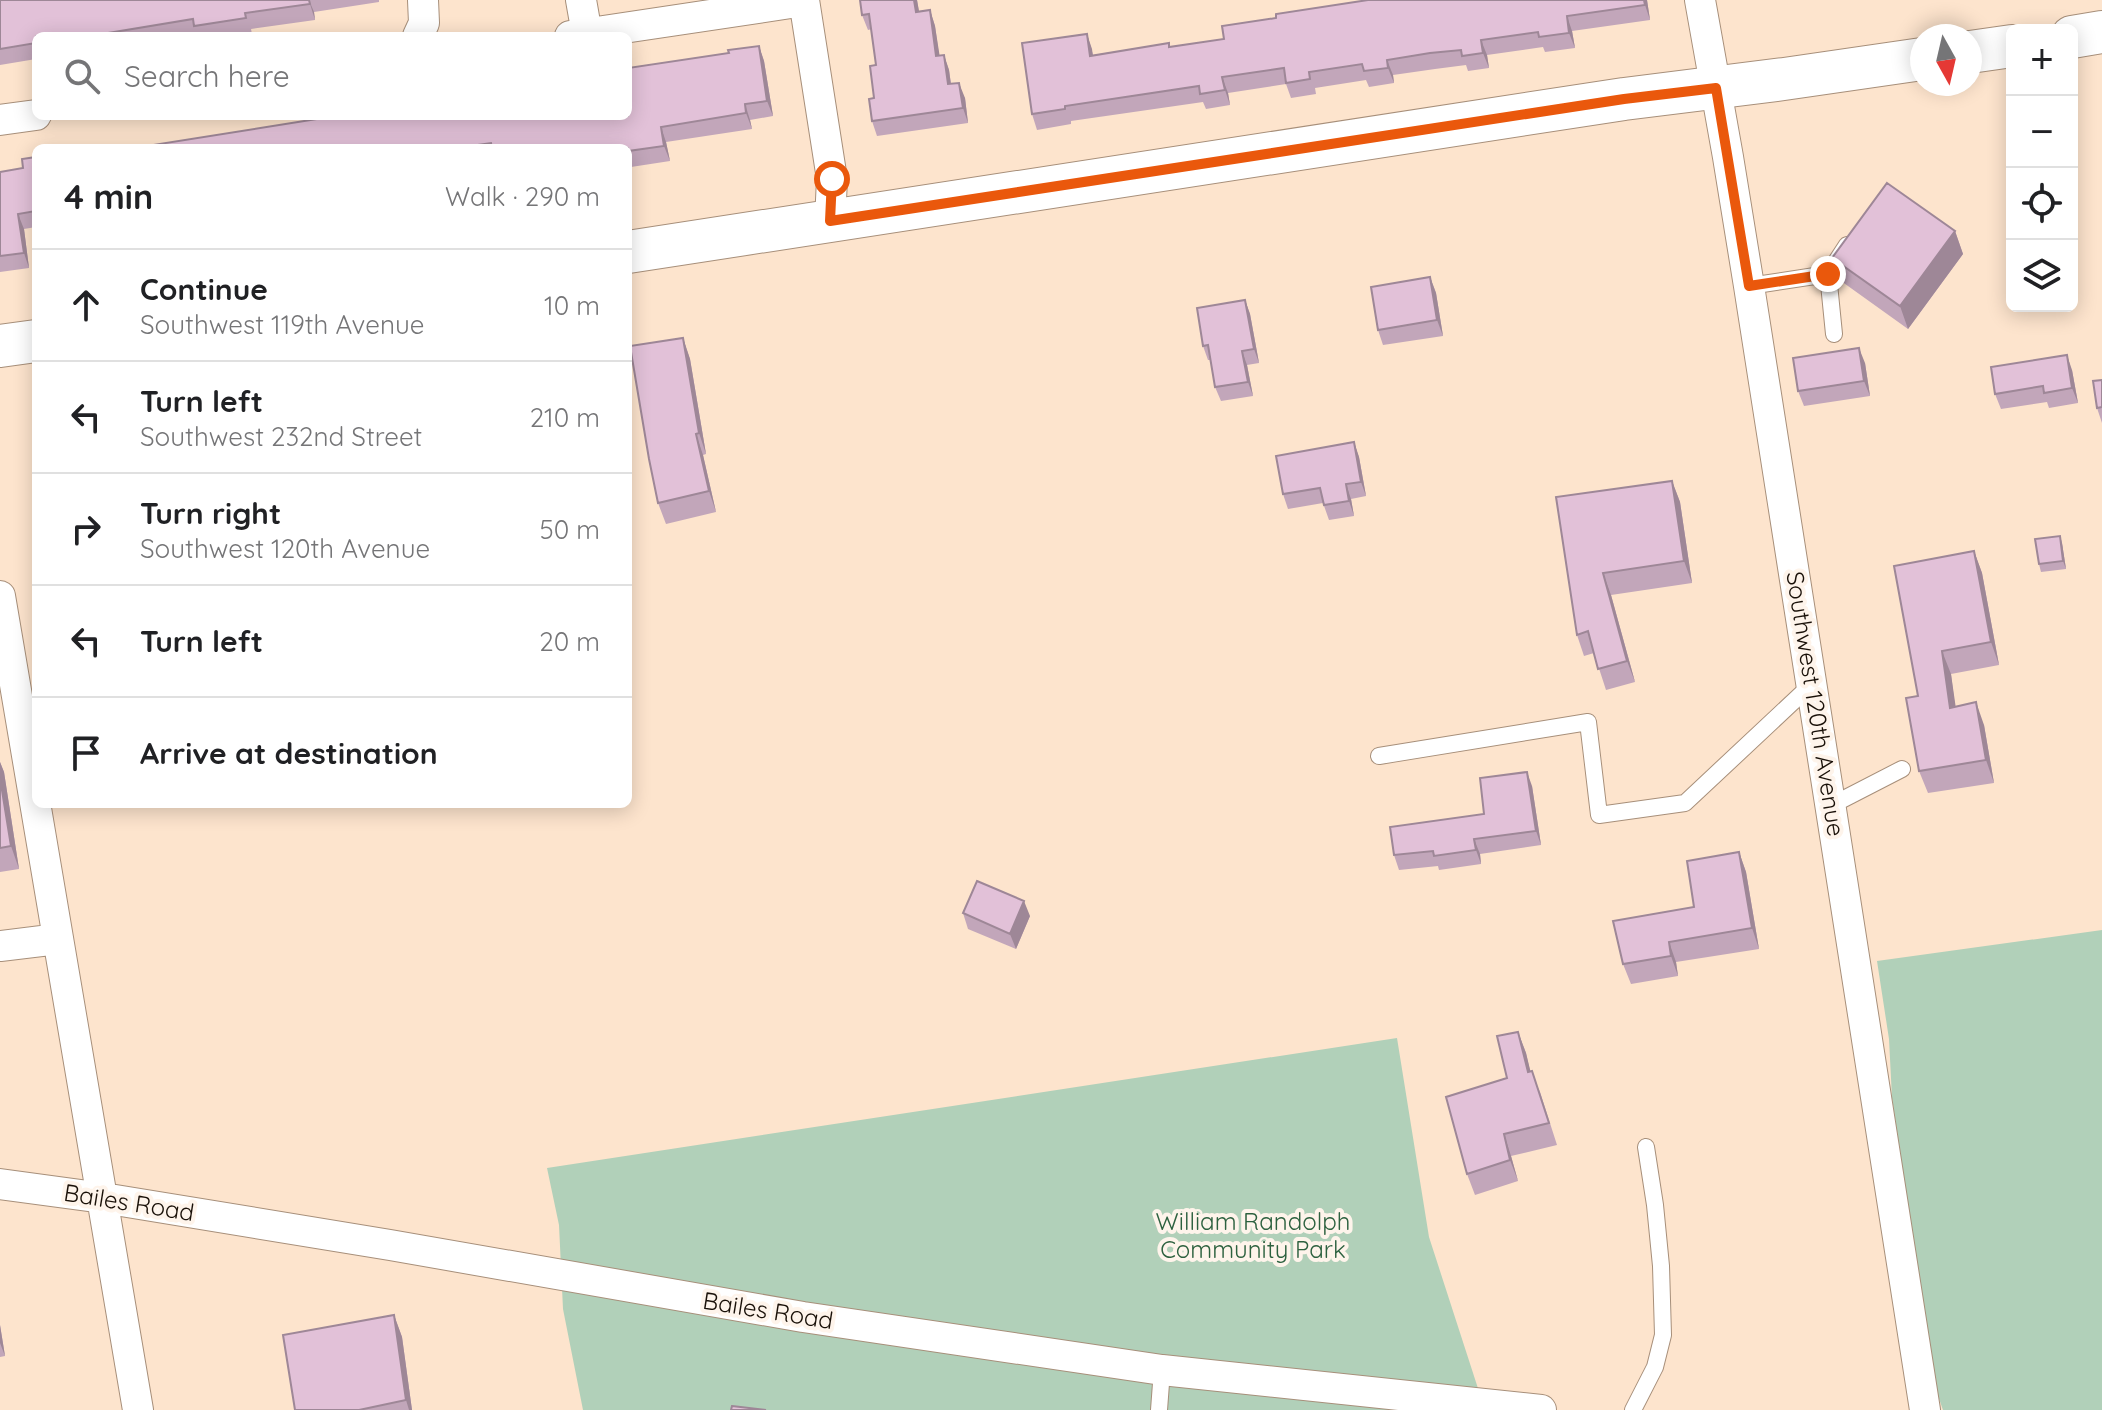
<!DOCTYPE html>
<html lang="en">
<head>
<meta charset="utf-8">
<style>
  body { margin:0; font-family:Quicksand,sans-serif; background:#f6f6f6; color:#202124 }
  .controls { position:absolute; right:24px; top:24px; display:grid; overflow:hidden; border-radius:12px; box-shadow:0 4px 20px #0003 }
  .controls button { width:72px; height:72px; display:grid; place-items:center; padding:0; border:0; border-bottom:2px solid #e0e0e0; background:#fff; color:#202124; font:40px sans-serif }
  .compass { position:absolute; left:1910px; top:24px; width:72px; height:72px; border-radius:50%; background:#fff; box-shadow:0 4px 20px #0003; rotate:172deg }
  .stop { position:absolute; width:24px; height:24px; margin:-18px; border:6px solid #ea580c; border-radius:50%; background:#fff }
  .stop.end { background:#ea580c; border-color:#fff; box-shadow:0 2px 8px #0008 }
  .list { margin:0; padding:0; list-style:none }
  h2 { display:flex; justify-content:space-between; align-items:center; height:104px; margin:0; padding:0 32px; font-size:34px }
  h2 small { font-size:26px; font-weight:400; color:#757577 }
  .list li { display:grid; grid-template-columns:52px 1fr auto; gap:24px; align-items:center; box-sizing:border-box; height:112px; padding:0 32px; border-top:2px solid #e0e0e0 }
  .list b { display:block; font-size:30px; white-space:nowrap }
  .list p { margin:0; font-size:26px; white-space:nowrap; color:#757577 }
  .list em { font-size:26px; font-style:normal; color:#757577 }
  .icon { flex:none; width:44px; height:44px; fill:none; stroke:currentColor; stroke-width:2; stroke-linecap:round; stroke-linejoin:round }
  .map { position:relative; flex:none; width:2102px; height:1410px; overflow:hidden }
  .search { position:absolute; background:#fff; box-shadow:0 4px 20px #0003; left:32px; top:32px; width:600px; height:88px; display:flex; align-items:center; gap:20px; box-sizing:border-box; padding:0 28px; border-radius:12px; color:#757577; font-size:30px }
  .panel { position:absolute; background:#fff; box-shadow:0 4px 20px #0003; left:32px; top:144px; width:600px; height:664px; border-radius:12px }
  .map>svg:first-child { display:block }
  .green { fill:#b1d0b9 }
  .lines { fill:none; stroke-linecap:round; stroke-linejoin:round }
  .lane-casing { stroke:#a78f7a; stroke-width:18 }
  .street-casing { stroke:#a78f7a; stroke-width:32 }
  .secondary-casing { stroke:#a78f7a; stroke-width:44 }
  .lane { stroke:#fff; stroke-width:16 }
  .street { stroke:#fff; stroke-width:30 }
  .secondary { stroke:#fff; stroke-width:42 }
  .wall { fill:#c2a6ba }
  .shaded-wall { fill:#9e8797 }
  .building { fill:#e2c1d8; stroke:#9e8797; stroke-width:2 }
  .route { stroke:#ea580c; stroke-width:10 }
  .labels { text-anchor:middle; stroke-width:8; stroke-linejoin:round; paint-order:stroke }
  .street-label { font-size:24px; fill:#191008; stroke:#fef4eb }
  .park-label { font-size:24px; fill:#2d613f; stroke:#fef4eb }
</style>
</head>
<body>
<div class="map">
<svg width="2102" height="1410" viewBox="0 0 2102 1410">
  <rect width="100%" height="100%" fill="#fde4cd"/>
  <path class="green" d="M 2102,930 L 2102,1410 L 1943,1410 L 1936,1390 L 1892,1098 L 1889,1039 L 1877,961 Z
    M 1397,1038 L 1429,1237 L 1485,1410 L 583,1410 L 563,1309 L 559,1225 L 547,1168 Z"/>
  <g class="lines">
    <defs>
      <path id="lane" d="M 1828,274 L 1834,334
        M 1749,286 L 1828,274 L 1847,245
        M 1379,756 L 1588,722 L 1599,815 L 1685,803 L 1812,684
        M 1832,805 L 1902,769
        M 1159,1410 L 1162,1370
        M 1633,1410 L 1655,1367 L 1663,1335 L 1661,1266 L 1655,1205 L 1646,1147"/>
      <path id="street" d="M 581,0 L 587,34
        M 804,0 L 832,179 L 830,221
        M 1700,0 L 1728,157 L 1749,286 L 1925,1410
        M 418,36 L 424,23 L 423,0
        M 570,36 L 804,1
        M 0,120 L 36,115
        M 0,596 L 138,1410
        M 0,946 L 58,939
        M 0,1184 L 103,1198 L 390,1245 L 803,1317 L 1162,1370 L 1541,1410"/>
      <path id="secondary" d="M 2072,37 L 2102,32
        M 1970,52 L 2012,46
        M 628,252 L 1624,99 L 1784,79 L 1922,59
        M 0,346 L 36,341"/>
    </defs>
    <use href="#lane" class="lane-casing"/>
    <use href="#street" class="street-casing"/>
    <use href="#secondary" class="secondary-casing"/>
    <use href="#lane" class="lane"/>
    <use href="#street" class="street"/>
    <use href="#secondary" class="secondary"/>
  </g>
  <path class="wall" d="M 0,0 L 379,0 L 379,2 L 314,12 L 315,20 L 251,29 L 252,34 L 236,36 L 198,36 L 197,35 L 36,36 L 36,59 L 0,65 Z
    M 860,0 L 917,0 L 919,12 L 930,10 L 935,26 L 939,55 L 944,55 L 949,70 L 951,84 L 965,98 L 968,123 L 877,136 L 872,121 L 876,65 L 872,29 L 868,30 L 862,15 Z
    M 1647,0 L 1650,20 L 1572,31 L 1575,48 L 1545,52 L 1543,47 L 1487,55 L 1489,68 L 1468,71 L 1466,65 L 1435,69 L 1393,75 L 1394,83 L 1369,87 L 1366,80 L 1315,88 L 1316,94 L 1291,98 L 1286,84 L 1228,93 L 1230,105 L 1206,109 L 1203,102 L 1071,121 L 1071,124 L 1037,130 L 1032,114 L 1087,34 L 1093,55 L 1169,43 L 1170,47 Z
    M 759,46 L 764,61 L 773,116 L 750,120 L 752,129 L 666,142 L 670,161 L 631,167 L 631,171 L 628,171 L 628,148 L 119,148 L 628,116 L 729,53 Z
    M 36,157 L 36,227 L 24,229 L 29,268 L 0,272 L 0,172 L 23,168 Z
    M 1955,231 L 1963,254 L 1908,329 L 1841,281 L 1832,258 Z
    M 1430,277 L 1436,293 L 1443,336 L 1383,345 L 1378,330 Z
    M 1245,300 L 1250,314 L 1259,363 L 1247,365 L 1253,396 L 1221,401 L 1215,387 L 1211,360 L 1208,360 L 1203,346 Z
    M 683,338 L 690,359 L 706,454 L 703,455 L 716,512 L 666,524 L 658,503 Z
    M 1865,363 L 1870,396 L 1804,406 L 1798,391 Z
    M 2072,370 L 2078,403 L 2049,408 L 2047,402 L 2001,409 L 1995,394 Z
    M 2102,380 L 2102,423 L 2097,408 Z
    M 1354,442 L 1359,457 L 1366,496 L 1351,499 L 1354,516 L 1329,520 L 1323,503 L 1288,509 L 1283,494 Z
    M 1672,481 L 1680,502 L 1692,583 L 1611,595 L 1635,682 L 1606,690 L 1594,653 L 1584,656 L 1577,635 L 1556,497 Z
    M 2062,543 L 2066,569 L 2041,572 L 2039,564 Z
    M 1974,551 L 1982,573 L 1999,665 L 1951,674 L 1955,707 L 1984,725 L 1994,783 L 1928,793 L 1919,771 L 1918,696 Z
    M 0,762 L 4,772 L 19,869 L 0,872 Z
    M 1532,786 L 1541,845 L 1480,854 L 1481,864 L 1439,870 L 1438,866 L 1399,870 L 1394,855 L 1484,814 Z
    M 1739,852 L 1746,872 L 1759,949 L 1676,962 L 1678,976 L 1631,984 L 1623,964 L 1694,907 Z
    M 963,913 L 1030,916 L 1016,949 L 968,929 Z
    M 1518,1032 L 1526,1053 L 1530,1071 L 1540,1092 L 1557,1145 L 1511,1156 L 1518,1181 L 1475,1195 L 1467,1174 L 1507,1078 Z
    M 394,1315 L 402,1337 L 412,1410 L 295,1410 Z
    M 0,1325 L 5,1356 L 0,1357 Z"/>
  <path class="shaded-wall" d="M 309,0 L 314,12 L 315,20 L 310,4 Z
    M 914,0 L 917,0 L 922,28 L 916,12 Z
    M 1644,0 L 1647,0 L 1650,20 L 1645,5 Z
    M 930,10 L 935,26 L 942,71 L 936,56 Z
    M 1567,16 L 1572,31 L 1575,48 L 1569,33 Z
    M 1087,34 L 1092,49 L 1095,71 L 1090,56 Z
    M 1481,40 L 1487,55 L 1489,68 L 1483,53 Z
    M 759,46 L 764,61 L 773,116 L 767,101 Z
    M 944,55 L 949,70 L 953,100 L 948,84 Z
    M 1387,60 L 1393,75 L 1394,83 L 1388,68 Z
    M 1222,77 L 1228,93 L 1230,105 L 1225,90 Z
    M 959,83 L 965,98 L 968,123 L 963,108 Z
    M 745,104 L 750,120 L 752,129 L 746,113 Z
    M 661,127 L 666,142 L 670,161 L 664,146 Z
    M 18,214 L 24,229 L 29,268 L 24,253 Z
    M 1955,231 L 1963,254 L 1908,329 L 1900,306 Z
    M 1430,277 L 1436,293 L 1443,336 L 1437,320 Z
    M 1245,300 L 1250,314 L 1259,363 L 1254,349 Z
    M 683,338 L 690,359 L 706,454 L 699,433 Z
    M 1859,348 L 1865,363 L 1870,396 L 1864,381 Z
    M 1242,351 L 1247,365 L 1253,396 L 1248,382 Z
    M 2067,355 L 2072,370 L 2078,403 L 2072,388 Z
    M 696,434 L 703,455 L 716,512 L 709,491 Z
    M 1354,442 L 1359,457 L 1366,496 L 1361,482 Z
    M 1672,481 L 1680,502 L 1692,583 L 1684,561 Z
    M 1346,484 L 1351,499 L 1354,516 L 1349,501 Z
    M 2060,536 L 2062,543 L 2066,569 L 2063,561 Z
    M 1974,551 L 1982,573 L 1999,665 L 1991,642 Z
    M 1603,573 L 1611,595 L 1635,682 L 1627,661 Z
    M 1942,651 L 1951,674 L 1959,730 L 1950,708 Z
    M 1976,702 L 1984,725 L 1994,783 L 1986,760 Z
    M 0,762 L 4,772 L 19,869 L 11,846 L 0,778 Z
    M 1527,772 L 1532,786 L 1541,845 L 1536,831 Z
    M 1474,839 L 1480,854 L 1481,864 L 1476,850 Z
    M 1739,852 L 1746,872 L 1759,949 L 1752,928 Z
    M 1024,901 L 1030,916 L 1016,949 L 1010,934 Z
    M 1669,942 L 1676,962 L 1678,976 L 1671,956 Z
    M 1518,1032 L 1526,1053 L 1536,1094 L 1528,1072 Z
    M 1504,1134 L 1511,1156 L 1518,1181 L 1510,1160 Z
    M 394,1315 L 402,1337 L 412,1410 L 409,1410 L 406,1400 Z
    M 0,1325 L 5,1356 L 0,1343 Z"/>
  <path class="building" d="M 0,0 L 309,0 L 310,4 L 245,13 L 246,18 L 194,26 L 193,19 L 90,36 L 36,36 L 36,43 L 0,49 Z
    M 860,0 L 914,0 L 916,12 L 930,10 L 936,56 L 944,55 L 948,84 L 959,83 L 963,108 L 872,121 L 869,99 L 874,98 L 870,66 L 876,65 L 869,14 L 862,15 Z
    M 1368,0 L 1644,0 L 1645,5 L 1567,16 L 1569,33 L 1539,37 L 1538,32 L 1481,40 L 1483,53 L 1462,56 L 1461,50 L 1430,53 L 1387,60 L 1388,68 L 1364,71 L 1362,64 L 1309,72 L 1310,79 L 1286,83 L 1284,68 L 1222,77 L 1225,90 L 1200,94 L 1199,86 L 1065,106 L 1065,109 L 1032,114 L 1022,43 L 1087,34 L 1090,56 L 1169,43 L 1169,47 L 1224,39 L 1222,26 L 1276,18 L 1276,14 Z
    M 759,46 L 767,101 L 745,104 L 746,113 L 661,127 L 664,146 L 628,151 L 628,148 L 492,148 L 491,143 L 456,148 L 119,148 L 140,145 L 141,147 L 323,118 L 343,116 L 628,116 L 628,68 L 729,53 L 728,50 Z
    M 36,157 L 36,211 L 18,214 L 24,253 L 0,256 L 0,172 L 23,168 L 22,159 Z
    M 1887,183 L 1955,231 L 1900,306 L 1832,258 Z
    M 1430,277 L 1437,320 L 1378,330 L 1371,287 Z
    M 1245,300 L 1254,349 L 1242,351 L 1248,382 L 1215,387 L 1208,345 L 1203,346 L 1197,308 Z
    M 683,338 L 699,433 L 696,434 L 709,491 L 658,503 L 649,459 L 630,346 Z
    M 1859,348 L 1864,381 L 1798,391 L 1793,358 Z
    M 2067,355 L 2072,388 L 2044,393 L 2043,386 L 1995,394 L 1991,367 Z
    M 2102,380 L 2102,407 L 2097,408 L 2093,381 Z
    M 1354,442 L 1361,482 L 1346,484 L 1349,501 L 1324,505 L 1320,488 L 1283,494 L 1276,456 Z
    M 1672,481 L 1684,561 L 1603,573 L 1627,661 L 1598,669 L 1588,631 L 1577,635 L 1556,497 Z
    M 2060,536 L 2063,561 L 2039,564 L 2035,539 Z
    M 1974,551 L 1991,642 L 1942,651 L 1950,708 L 1976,702 L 1986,760 L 1919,771 L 1906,698 L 1918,696 L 1894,566 Z
    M 1527,772 L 1536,831 L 1474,839 L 1476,850 L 1434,856 L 1433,851 L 1394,855 L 1390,827 L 1484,814 L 1480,778 Z
    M 0,778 L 11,846 L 0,848 Z
    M 1739,852 L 1752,928 L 1669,942 L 1671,956 L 1623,964 L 1613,921 L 1694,907 L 1687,861 Z
    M 977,881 L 1024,901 L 1010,934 L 963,913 Z
    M 1518,1032 L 1528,1072 L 1532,1071 L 1549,1123 L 1504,1134 L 1510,1160 L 1467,1174 L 1446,1097 L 1507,1078 L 1497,1036 Z
    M 394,1315 L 406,1400 L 359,1410 L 295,1410 L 283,1335 Z
    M 732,1406 L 766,1410 L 731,1410 Z"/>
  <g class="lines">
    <path class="route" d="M 832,179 L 830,221 L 1624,99 L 1716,88 L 1749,286 L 1828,274"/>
  </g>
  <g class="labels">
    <g class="street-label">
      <text transform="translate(1815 704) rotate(81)" y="8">Southwest 120th Avenue</text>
      <text transform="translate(129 1203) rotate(9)" y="8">Bailes Road</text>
      <text transform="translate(768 1311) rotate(9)" y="8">Bailes Road</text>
    </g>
    <g class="park-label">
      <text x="1253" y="1230">William Randolph<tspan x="1253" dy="28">Community Park</tspan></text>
    </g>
  </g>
</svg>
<div class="controls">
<button>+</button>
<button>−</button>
<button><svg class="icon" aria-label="locate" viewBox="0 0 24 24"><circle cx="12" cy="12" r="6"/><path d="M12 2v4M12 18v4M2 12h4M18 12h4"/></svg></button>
<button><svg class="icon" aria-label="layers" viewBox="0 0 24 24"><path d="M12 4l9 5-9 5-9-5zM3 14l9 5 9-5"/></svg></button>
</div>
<svg class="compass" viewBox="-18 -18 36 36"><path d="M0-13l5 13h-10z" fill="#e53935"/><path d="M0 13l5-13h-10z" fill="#757577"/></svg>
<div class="stop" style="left:832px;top:179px"></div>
<div class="stop end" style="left:1828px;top:274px"></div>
<div class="search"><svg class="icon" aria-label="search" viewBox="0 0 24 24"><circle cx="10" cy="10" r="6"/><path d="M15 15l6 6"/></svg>Search here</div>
<section class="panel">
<h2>4 min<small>Walk · 290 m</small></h2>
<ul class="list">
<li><svg class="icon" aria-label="ahead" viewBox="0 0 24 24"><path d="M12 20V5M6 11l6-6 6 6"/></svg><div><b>Continue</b><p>Southwest 119th Avenue</p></div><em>10 m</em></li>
<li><svg class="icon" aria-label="left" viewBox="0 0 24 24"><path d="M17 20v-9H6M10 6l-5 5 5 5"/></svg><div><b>Turn left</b><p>Southwest 232nd Street</p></div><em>210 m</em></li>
<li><svg class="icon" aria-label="right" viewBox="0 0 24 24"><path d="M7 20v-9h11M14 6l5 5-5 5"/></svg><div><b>Turn right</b><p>Southwest 120th Avenue</p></div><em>50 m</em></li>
<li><svg class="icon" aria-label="left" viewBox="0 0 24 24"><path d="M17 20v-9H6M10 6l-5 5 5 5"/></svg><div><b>Turn left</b></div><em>20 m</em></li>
<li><svg class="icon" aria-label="arrive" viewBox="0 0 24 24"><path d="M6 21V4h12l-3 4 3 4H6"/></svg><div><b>Arrive at destination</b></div></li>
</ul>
</section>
</div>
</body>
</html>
